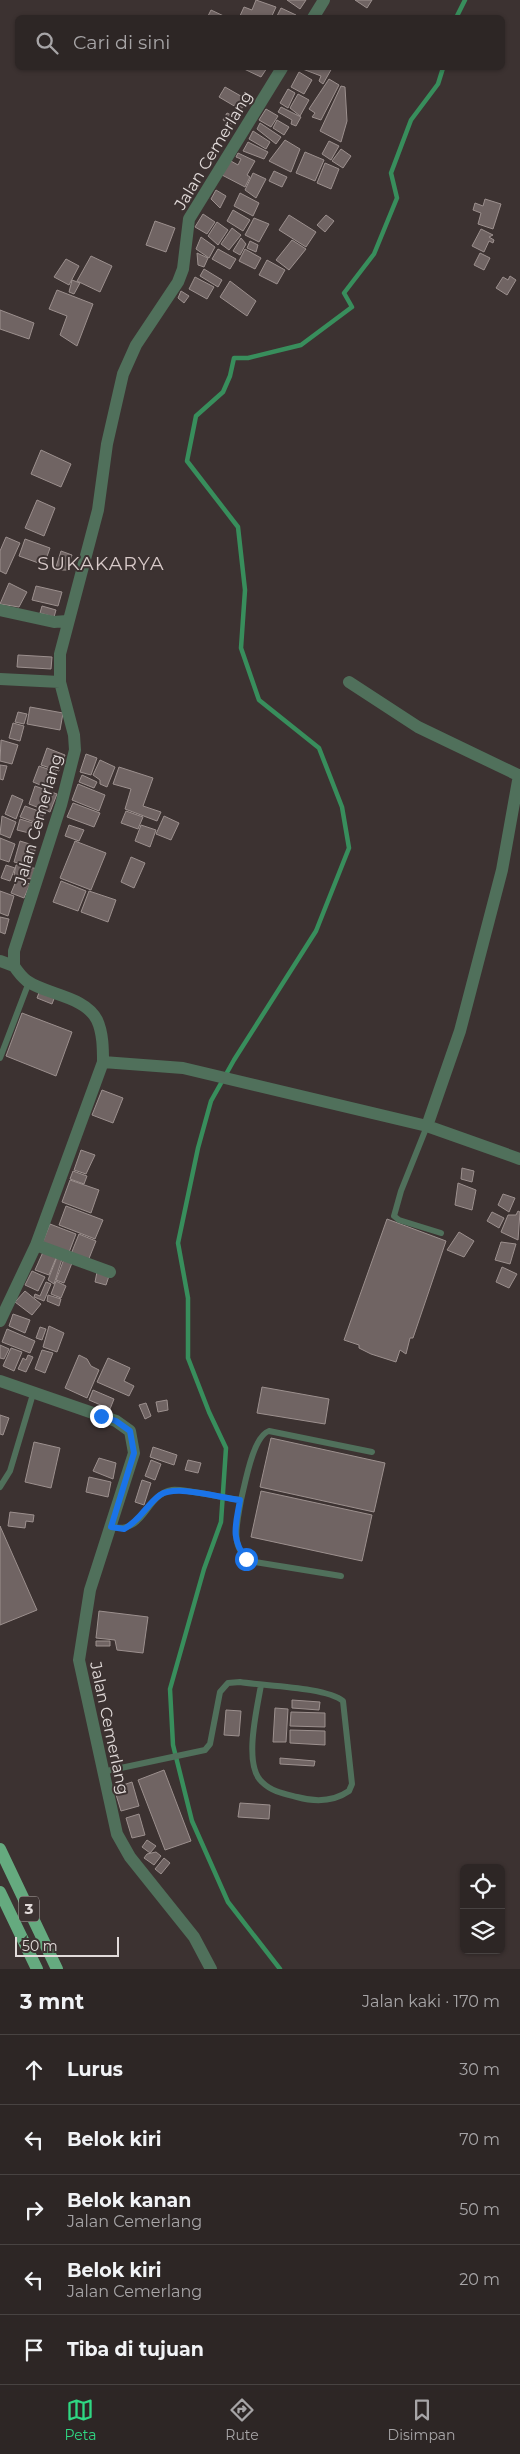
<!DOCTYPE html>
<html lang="id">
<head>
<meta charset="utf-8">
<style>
  body { margin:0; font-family:Montserrat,sans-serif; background:#352e2d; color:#f1f3f6 }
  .controls { position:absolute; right:15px; bottom:15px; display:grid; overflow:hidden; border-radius:8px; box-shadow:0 1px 4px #0004 }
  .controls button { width:45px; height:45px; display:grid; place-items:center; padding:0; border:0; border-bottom:1px solid #484342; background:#2d2625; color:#f1f3f6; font:25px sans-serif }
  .scale { position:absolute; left:15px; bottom:12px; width:104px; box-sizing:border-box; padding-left:5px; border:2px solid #e2dbda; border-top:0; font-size:14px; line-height:18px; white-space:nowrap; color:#e2dbda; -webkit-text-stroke:4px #3c3231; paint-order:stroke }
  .stop { position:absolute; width:15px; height:15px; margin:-11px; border:4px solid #1a73e8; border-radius:50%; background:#fff }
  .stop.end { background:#1a73e8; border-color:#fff; box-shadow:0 1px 5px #0008 }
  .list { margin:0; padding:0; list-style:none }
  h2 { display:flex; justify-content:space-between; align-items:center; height:65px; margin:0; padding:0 20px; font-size:21px }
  h2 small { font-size:16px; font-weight:400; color:#a7a5a7 }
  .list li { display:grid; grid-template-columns:32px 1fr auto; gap:15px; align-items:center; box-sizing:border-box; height:70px; padding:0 20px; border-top:1px solid #484342 }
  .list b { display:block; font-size:19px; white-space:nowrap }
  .list p { margin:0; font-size:16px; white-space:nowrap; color:#a7a5a7 }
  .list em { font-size:16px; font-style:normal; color:#a7a5a7 }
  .icon { flex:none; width:28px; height:28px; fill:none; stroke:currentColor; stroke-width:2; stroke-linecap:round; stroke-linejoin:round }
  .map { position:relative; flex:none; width:520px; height:1969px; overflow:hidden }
  .search { position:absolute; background:#2d2625; box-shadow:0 1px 4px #0004; left:15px; right:15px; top:15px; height:55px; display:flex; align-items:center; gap:12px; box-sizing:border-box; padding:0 18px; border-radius:8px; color:#a7a5a7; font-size:19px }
  .sheet { height:415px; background:#2d2625 }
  nav { display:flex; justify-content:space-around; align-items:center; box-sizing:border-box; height:70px; border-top:1px solid #484342; background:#2d2625; font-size:14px; color:#a7a5a7 }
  nav a { display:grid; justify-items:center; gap:2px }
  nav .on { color:#2fd883 }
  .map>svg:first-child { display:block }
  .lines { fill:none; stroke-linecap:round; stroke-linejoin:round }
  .stream { stroke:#388e5c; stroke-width:4.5 }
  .building { fill:#706463; stroke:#9c908e }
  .lane { stroke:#50705b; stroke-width:6 }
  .street { stroke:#50705b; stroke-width:12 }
  .primary { stroke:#65aa7f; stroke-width:12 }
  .route { stroke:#1a73e8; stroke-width:6 }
  .labels { text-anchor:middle; stroke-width:4; stroke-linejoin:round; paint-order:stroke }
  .shield { fill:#3c3231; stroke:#b0a8a7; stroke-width:1 }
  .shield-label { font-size:15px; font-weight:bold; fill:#e2dbda }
  .street-label { font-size:16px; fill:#e2dbda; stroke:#3c3231 }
  .quarter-label { font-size:19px; letter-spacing:1px; fill:#d8cac9; stroke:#3c3231 }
</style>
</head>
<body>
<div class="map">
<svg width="520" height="1969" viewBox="0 0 520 1969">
  <rect width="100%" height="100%" fill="#3c3231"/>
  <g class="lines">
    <path class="stream" d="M 456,18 L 465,0
      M 280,1969 L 228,1902 L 192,1821 L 173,1745 L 170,1689 L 204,1569 L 221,1522 L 226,1448 L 209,1412 L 188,1358 L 188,1298 L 178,1243 L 198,1148 L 211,1101 L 234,1060 L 316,931 L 349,848 L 342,807 L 319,748 L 259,700 L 241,648 L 245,590 L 238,527 L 187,461 L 196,416 L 223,392 L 230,376 L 234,358 L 248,358 L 301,345 L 352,307 L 344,293 L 374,254 L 397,198 L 391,173 L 411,120 L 438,84 L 443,68"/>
  </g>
  <path class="building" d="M 256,0 L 276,7 L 271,18 L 239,18 L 244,7 L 252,10 Z
    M 287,0 L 306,0 L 300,9 Z
    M 355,0 L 372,0 L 367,8 Z
    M 281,8 L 296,15 L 295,18 L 276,18 Z
    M 211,10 L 228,18 L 207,18 Z
    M 242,68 L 267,68 L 261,77 Z
    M 300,68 L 332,68 L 323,84 L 319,81 L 321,76 Z
    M 299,72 L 312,80 L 304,94 L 291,87 Z
    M 329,79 L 339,85 L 321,120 L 312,117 L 315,113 L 309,109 Z
    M 341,86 L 345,87 L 347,121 L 341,142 L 320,131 Z
    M 225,87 L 246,99 L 241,110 L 219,97 Z
    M 288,89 L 295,93 L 288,108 L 280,103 Z
    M 298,94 L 309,100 L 300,116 L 290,108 Z
    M 281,107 L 301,117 L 296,126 L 291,124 L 292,120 L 278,112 Z
    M 266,109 L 278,116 L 271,127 L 259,120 Z
    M 227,113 L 235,117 L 232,124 L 223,120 Z
    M 277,120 L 289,127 L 284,135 L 273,128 Z
    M 260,123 L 281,137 L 276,144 L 257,129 Z
    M 253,131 L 270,142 L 266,149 L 249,139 Z
    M 285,140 L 300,149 L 291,172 L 269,161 Z
    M 329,141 L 339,146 L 331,160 L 322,154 Z
    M 248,142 L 268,152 L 264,159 L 243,151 Z
    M 341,149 L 351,156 L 343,168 L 332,161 Z
    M 305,152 L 324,160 L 315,181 L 296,173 Z
    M 238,153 L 255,161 L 247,175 L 250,177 L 245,187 L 222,175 L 229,160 L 238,165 L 241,159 L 236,157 Z
    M 325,163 L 339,169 L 331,189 L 317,183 Z
    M 274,171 L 287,177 L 282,187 L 269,181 Z
    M 253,173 L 266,179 L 256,198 L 245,190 Z
    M 216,190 L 226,196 L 220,208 L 211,199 Z
    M 240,193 L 259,203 L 253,216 L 234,206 Z
    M 485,199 L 501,204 L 493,229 L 478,224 L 481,213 L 473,210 L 475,203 L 483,206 Z
    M 233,210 L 250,220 L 243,231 L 227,221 Z
    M 203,214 L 215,222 L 207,234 L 195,227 Z
    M 289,215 L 316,232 L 306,247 L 279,230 Z
    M 326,215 L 334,221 L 325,232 L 317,225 Z
    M 254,218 L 269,224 L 259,242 L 245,235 Z
    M 155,221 L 175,228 L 166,252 L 146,245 Z
    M 217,222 L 228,230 L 218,245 L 208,236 Z
    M 232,228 L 241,235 L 229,250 L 221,244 Z
    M 481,229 L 493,235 L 489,237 L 494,240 L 493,243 L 489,241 L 484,252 L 472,246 Z
    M 201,237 L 215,247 L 209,258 L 196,249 Z
    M 241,238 L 246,244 L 240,255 L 233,251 Z
    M 292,240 L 306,249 L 289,270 L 276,260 Z
    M 250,241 L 258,245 L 256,252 L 247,248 Z
    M 218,249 L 236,259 L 230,269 L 212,259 Z
    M 245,249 L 261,258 L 255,269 L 239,261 Z
    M 197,253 L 208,258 L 204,267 L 198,265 Z
    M 480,253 L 490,258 L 484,270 L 474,265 Z
    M 91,256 L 112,266 L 100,292 L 77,281 Z
    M 66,259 L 79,266 L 69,285 L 54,277 Z
    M 267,260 L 285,270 L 277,284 L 259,275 Z
    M 204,269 L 222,280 L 218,287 L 200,276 Z
    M 510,276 L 516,280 L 507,295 L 496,288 L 503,277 L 508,280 Z
    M 195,277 L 214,287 L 207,299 L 189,289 Z
    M 72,280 L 80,283 L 74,294 L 69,292 Z
    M 230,281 L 256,301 L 247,316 L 220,297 Z
    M 57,290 L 93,304 L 77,346 L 60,335 L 67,316 L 49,309 Z
    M 181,291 L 189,296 L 184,303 L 178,298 Z
    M 0,310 L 34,323 L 29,339 L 0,329 Z
    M 41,450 L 71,464 L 61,487 L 31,474 Z
    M 37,500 L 55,508 L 44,536 L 25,528 Z
    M 6,537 L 20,543 L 6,574 L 0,571 L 0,551 Z
    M 25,539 L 50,548 L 44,565 L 19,556 Z
    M 61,551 L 72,555 L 67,570 L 55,570 Z
    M 9,583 L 27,592 L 19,607 L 0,604 Z
    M 36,586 L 62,592 L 58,606 L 32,600 Z
    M 42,606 L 56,610 L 54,617 L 40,613 Z
    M 18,655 L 52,657 L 51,669 L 17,667 Z
    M 30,707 L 63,713 L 60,730 L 27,724 Z
    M 18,712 L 27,714 L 24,724 L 15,722 Z
    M 13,723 L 24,726 L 20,741 L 9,738 Z
    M 1,740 L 18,745 L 12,764 L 0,761 Z
    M 47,748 L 65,755 L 59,771 L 41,765 Z
    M 86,754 L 97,758 L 91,775 L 80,772 Z
    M 100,760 L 115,767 L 107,787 L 100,784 L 100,780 L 93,775 Z
    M 0,765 L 7,766 L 3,780 L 0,779 Z
    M 39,766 L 56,772 L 50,789 L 33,782 Z
    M 119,767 L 153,778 L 143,806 L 161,812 L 157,821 L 125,809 L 131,789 L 113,784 Z
    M 82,775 L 97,782 L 94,788 L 79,782 Z
    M 78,784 L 105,795 L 99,811 L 72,800 Z
    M 35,786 L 57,794 L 50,812 L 29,804 Z
    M 12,795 L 23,800 L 16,819 L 5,814 Z
    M 73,803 L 100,813 L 94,827 L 67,817 Z
    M 25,806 L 44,813 L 40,824 L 20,817 Z
    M 126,811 L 143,817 L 138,829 L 121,823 Z
    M 2,816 L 16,822 L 10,838 L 0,834 Z
    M 164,816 L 179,823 L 171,840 L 156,834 Z
    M 20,819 L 33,823 L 29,833 L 17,830 Z
    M 69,825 L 84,830 L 79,841 L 65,836 Z
    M 141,825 L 156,830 L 150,847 L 135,841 Z
    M 0,838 L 15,844 L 9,862 L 0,859 Z
    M 20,841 L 36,846 L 31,866 L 14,862 Z
    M 75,841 L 106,853 L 91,890 L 60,878 Z
    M 131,857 L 145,863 L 134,888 L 121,882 Z
    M 6,865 L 15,868 L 10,881 L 1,878 Z
    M 16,865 L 23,866 L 20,877 L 14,875 Z
    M 24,866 L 38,869 L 36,880 L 21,877 Z
    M 17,879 L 30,884 L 24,898 L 11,893 Z
    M 61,881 L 86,891 L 78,911 L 53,902 Z
    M 0,891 L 14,896 L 8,916 L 0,913 Z
    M 89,891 L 116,900 L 108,922 L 81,912 Z
    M 0,917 L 9,919 L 5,934 L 0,932 Z
    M 40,990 L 55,996 L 52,1004 L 37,998 Z
    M 22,1013 L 72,1032 L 56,1076 L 6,1056 Z
    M 102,1090 L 123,1098 L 113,1123 L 92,1115 Z
    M 81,1150 L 95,1155 L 86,1174 L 74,1170 Z
    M 462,1168 L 474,1171 L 472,1182 L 461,1179 Z
    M 73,1171 L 87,1176 L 84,1184 L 70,1179 Z
    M 70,1180 L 99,1190 L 91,1213 L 62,1202 Z
    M 458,1183 L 476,1190 L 472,1210 L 455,1205 Z
    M 503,1194 L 515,1198 L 509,1212 L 498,1205 Z
    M 66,1206 L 103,1220 L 95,1239 L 59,1225 Z
    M 518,1211 L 520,1212 L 518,1240 L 501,1232 L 508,1215 L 516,1215 Z
    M 492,1212 L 504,1218 L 499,1228 L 487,1221 Z
    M 387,1219 L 446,1241 L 413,1338 L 410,1338 L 406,1354 L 400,1350 L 396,1362 L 371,1354 L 359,1348 L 359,1345 L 344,1340 Z
    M 50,1224 L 76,1234 L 68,1255 L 42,1244 Z
    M 459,1232 L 474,1241 L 464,1257 L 447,1250 Z
    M 79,1234 L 96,1241 L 88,1261 L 71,1254 Z
    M 501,1242 L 516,1244 L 510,1264 L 495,1260 Z
    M 43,1252 L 56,1258 L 49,1275 L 35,1270 Z
    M 57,1257 L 62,1259 L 54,1284 L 48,1280 Z
    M 64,1259 L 72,1263 L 64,1283 L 56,1280 Z
    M 502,1267 L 517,1274 L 509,1288 L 496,1282 Z
    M 32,1271 L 45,1277 L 38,1291 L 25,1285 Z
    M 97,1272 L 109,1276 L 106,1285 L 95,1282 Z
    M 56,1281 L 66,1286 L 61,1298 L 51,1294 Z
    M 46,1282 L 51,1284 L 44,1301 L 34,1297 L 35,1294 L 40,1296 Z
    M 25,1291 L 41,1304 L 32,1315 L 15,1302 Z
    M 48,1295 L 61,1299 L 59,1306 L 47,1301 Z
    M 13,1314 L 30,1320 L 25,1333 L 9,1326 Z
    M 49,1326 L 64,1333 L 57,1352 L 43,1347 Z
    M 40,1327 L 46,1329 L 42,1340 L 36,1338 Z
    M 7,1329 L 35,1341 L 30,1353 L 2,1342 Z
    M 0,1345 L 9,1349 L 4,1359 L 0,1358 Z
    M 11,1348 L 22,1352 L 14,1371 L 3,1366 Z
    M 42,1350 L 53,1353 L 45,1373 L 35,1369 Z
    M 28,1355 L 33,1357 L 26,1372 L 18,1369 L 23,1358 L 26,1360 Z
    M 79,1355 L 87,1359 L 91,1366 L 99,1370 L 87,1398 L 65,1388 Z
    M 108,1358 L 130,1368 L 124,1381 L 134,1386 L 129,1396 L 97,1382 Z
    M 262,1387 L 329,1399 L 325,1424 L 257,1413 Z
    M 93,1390 L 114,1399 L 110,1409 L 89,1400 Z
    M 167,1400 L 168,1410 L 158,1412 L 156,1402 Z
    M 146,1403 L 151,1416 L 145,1419 L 139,1405 Z
    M 0,1415 L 9,1418 L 3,1435 L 0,1434 Z
    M 271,1438 L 385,1463 L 374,1512 L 260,1487 Z
    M 34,1442 L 60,1448 L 51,1488 L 25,1482 Z
    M 153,1447 L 177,1455 L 174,1465 L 150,1457 Z
    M 99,1458 L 116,1463 L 113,1479 L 93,1471 Z
    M 151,1460 L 161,1464 L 155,1480 L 145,1476 Z
    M 188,1460 L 201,1463 L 198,1473 L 185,1470 Z
    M 89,1477 L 111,1482 L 108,1497 L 86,1492 Z
    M 142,1480 L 151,1483 L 144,1505 L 135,1502 Z
    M 261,1491 L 372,1515 L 362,1561 L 251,1537 Z
    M 10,1512 L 34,1515 L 33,1522 L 26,1521 L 25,1528 L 8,1526 Z
    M 0,1526 L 37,1610 L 0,1625 Z
    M 99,1611 L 148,1617 L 143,1653 L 117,1650 L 115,1640 L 96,1638 Z
    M 96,1641 L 110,1641 L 110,1646 L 96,1646 Z
    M 292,1700 L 320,1702 L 319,1710 L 292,1708 Z
    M 275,1708 L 288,1709 L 286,1742 L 273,1742 Z
    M 226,1710 L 241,1711 L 239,1736 L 224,1735 Z
    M 291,1712 L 325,1713 L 325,1727 L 290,1726 Z
    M 290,1730 L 325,1731 L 325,1745 L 290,1743 Z
    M 280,1758 L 315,1761 L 314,1766 L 280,1764 Z
    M 164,1770 L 191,1841 L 165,1850 L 138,1780 Z
    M 132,1782 L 139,1806 L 121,1811 L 114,1788 Z
    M 240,1803 L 270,1805 L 269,1819 L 238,1817 Z
    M 139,1814 L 145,1835 L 132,1838 L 126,1818 Z
    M 147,1840 L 156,1846 L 150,1853 L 142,1847 Z
    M 156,1852 L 161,1856 L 154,1865 L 144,1858 L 147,1854 Z
    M 164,1858 L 170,1863 L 161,1874 L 155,1869 Z"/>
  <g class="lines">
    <path class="lane" d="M 0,1058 L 29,982
      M 427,1126 L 401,1191 L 394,1216 L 399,1220 L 441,1233
      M 0,1487 L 10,1471 L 33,1394
      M 241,1500 C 237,1524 228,1552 255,1562 L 341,1576
      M 111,1527 C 147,1534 144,1495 172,1490 C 183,1488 226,1499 241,1500 C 245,1484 253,1436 269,1431 L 372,1452
      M 102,1772 L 205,1750 L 210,1744 L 220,1692 L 228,1683 L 240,1682 C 264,1686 326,1687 343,1701 L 352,1784 L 349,1791 C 333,1802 315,1802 297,1797 C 285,1794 272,1792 262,1782 C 243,1765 257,1709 261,1685"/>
    <path class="street" d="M 313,18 L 324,0
      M 0,610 L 54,622 L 67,621
      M 0,679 L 60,682
      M 349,682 L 418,727 L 520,776
      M 0,961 L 14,966
      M 103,1062 L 183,1068 L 427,1126 L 520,1159
      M 427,1126 L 460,1031 L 502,870 L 519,775
      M 36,1245 L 110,1272
      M 0,1321 L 36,1245 L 103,1062 C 103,1049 103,1033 97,1020 C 85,996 47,995 27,981 C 22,977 18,972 14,966 L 14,951 L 61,805 L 75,750 L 74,735 L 60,682 L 60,654 L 98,510 L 107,444 L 123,374 L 136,345 L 178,282 L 183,269 L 189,219 L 282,68
      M 0,1381 L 116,1421 L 130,1431 L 134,1453 L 90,1590 L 79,1660 L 117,1834 L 130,1857 L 194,1937 L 211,1969"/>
    <path class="primary" d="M 0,1849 L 57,1969
      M 0,1892 L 37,1969"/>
  </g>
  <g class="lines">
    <path class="route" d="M 101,1416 L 116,1421 L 130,1431 L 134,1453 L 111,1527 L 124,1529 C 141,1520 146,1505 160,1495 C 177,1484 220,1498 240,1500 C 236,1525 230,1537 246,1559"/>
  </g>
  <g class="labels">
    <rect class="shield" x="19" y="1896.5" width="20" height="25" rx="4"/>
    <g class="shield-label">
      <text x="29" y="1914">3</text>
    </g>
    <g class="street-label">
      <text transform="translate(213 150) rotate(-59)" y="6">Jalan Cemerlang</text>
      <text transform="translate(38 819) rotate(-74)" y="6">Jalan Cemerlang</text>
      <text transform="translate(110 1728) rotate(78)" y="6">Jalan Cemerlang</text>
    </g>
    <g class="quarter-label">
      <text x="101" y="570">SUKAKARYA</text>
    </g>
  </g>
</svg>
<div class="controls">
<button><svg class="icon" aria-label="locate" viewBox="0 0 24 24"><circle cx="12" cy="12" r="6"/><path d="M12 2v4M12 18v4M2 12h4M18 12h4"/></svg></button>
<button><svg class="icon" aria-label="layers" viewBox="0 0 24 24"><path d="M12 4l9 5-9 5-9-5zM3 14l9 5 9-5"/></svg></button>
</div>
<div class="scale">50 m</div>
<div class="stop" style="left:246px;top:1559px"></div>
<div class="stop end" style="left:101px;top:1416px"></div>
<div class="search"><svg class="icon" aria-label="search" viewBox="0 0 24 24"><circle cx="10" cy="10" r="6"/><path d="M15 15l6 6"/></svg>Cari di sini</div>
</div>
<section class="sheet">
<h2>3 mnt<small>Jalan kaki · 170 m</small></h2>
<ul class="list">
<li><svg class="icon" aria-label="ahead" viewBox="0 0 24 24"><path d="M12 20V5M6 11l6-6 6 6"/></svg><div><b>Lurus</b></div><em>30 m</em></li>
<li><svg class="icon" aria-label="left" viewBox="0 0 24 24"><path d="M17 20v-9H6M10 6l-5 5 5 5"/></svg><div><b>Belok kiri</b></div><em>70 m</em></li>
<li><svg class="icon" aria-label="right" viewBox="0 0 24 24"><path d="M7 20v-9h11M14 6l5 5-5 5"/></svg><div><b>Belok kanan</b><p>Jalan Cemerlang</p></div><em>50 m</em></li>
<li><svg class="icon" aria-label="left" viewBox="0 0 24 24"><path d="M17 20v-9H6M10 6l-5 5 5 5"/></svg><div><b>Belok kiri</b><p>Jalan Cemerlang</p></div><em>20 m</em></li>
<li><svg class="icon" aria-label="arrive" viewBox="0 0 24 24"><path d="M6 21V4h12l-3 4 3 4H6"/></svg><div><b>Tiba di tujuan</b></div></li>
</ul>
</section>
<nav>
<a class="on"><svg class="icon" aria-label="map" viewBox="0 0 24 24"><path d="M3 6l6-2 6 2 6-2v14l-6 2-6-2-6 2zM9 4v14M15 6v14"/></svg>Peta</a>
<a><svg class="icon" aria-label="directions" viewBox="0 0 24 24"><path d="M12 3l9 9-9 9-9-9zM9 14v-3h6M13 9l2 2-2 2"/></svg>Rute</a>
<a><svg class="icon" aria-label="saved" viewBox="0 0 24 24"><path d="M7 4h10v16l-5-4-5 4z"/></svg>Disimpan</a>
</nav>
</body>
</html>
